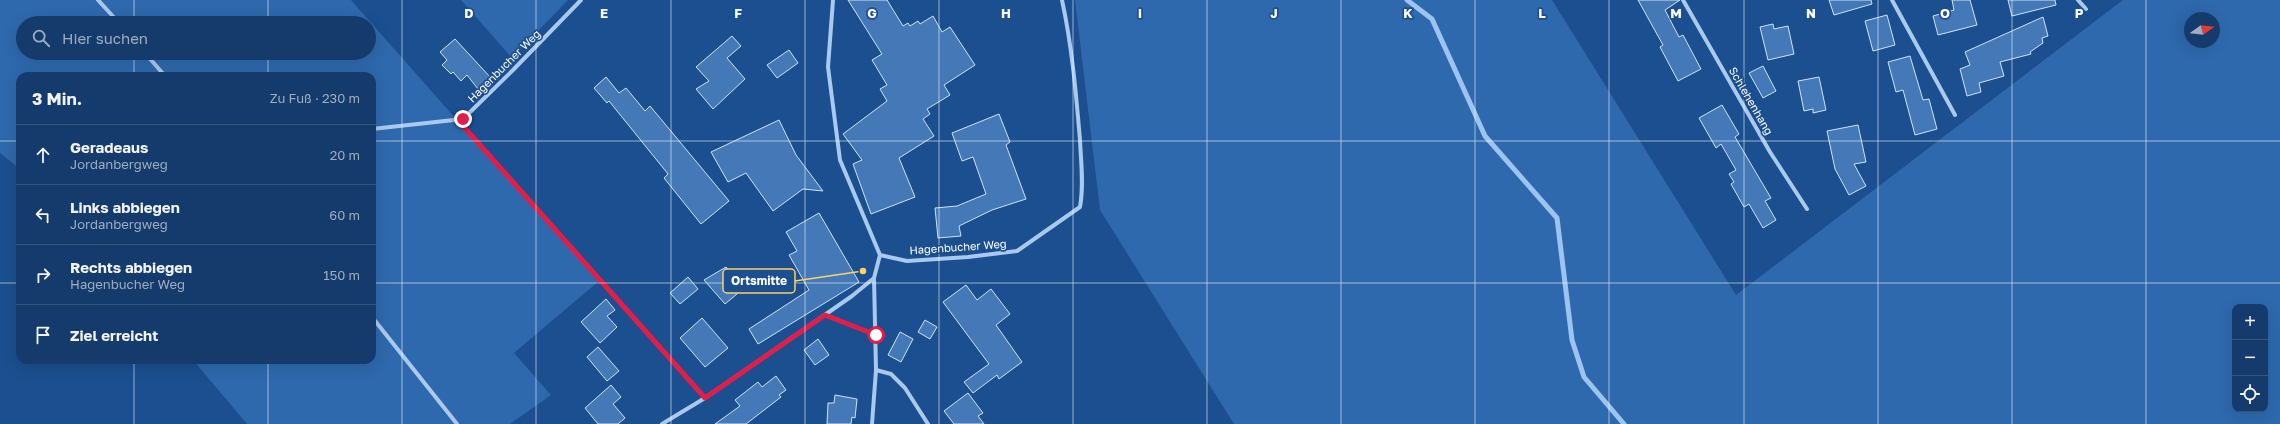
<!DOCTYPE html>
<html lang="de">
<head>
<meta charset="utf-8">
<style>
  body { margin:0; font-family:"Golos Text",sans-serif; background:#214673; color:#f1f3f6 }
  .controls { position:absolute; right:12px; bottom:12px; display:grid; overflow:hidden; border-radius:8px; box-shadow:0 4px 16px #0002 }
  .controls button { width:36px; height:36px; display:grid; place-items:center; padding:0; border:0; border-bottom:1px solid #33557e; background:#143b6b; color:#f1f3f6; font:20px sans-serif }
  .compass { position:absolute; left:2184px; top:12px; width:36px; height:36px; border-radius:50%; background:#143b6b; box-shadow:0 4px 16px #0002; rotate:75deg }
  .stop { position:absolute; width:12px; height:12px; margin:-9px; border:3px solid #e11d48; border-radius:50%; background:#fff }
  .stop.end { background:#e11d48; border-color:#fff; box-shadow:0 1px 4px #0008 }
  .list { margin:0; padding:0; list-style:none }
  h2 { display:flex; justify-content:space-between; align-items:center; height:52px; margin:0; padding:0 16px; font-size:17px }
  h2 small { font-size:13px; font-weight:400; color:#9dadc1 }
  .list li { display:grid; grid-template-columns:26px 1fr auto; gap:12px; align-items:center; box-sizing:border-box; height:60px; padding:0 16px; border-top:1px solid #33557e }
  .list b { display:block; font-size:15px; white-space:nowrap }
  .list p { margin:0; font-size:13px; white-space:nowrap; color:#9dadc1 }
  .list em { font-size:13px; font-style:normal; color:#9dadc1 }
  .icon { flex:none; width:22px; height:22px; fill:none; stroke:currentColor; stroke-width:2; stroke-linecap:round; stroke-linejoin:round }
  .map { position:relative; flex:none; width:2280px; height:424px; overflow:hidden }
  .search { position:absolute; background:#143b6b; box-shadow:0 4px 16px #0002; left:16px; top:16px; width:360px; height:44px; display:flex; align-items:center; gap:10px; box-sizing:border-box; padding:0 14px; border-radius:22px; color:#9dadc1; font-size:15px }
  .panel { position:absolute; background:#143b6b; box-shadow:0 4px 16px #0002; left:16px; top:72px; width:360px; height:292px; border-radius:12px }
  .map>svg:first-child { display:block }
  .green { fill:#2e69ad; fill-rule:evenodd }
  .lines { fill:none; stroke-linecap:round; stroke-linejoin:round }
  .stream { stroke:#9cc4f0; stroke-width:5 }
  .building { fill:#4478b7; stroke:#cfe3fa }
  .street { stroke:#a9c9ee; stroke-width:4 }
  .route { stroke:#e11d48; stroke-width:5 }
  .grid { fill:none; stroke:#fff; stroke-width:1; stroke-opacity:0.55 }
  .labels { text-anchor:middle; stroke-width:3.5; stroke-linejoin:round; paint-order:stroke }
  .street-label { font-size:11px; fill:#fff; stroke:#1b4f8f }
  .grid-label { font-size:13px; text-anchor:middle; font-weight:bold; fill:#fff; stroke:#1b4f8f; stroke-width:3.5; stroke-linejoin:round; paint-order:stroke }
  .leader { fill:none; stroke:#ffd166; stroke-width:1.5 }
  .callout-dot { fill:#ffd166; stroke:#1b4f8f; stroke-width:1.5 }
  .callout { fill:#1b4f8f; stroke:#ffd166; stroke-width:1.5 }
  .callout-label { font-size:12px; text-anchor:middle; font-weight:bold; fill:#fff }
</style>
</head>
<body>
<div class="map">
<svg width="2280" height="424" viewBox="0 0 2280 424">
  <rect width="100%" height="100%" fill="#1b4f8f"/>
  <path class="green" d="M 0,0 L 351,0 L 599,281 L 514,353 L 551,395 L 510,424 L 247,424 L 193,360 L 372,360 L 372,76 L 20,76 L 20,169 L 0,153 ZM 23,23 L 369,23 L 369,53 L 23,53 Z
    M 461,0 L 568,0 L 512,58 Z
    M 1075,0 L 1552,0 L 1736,295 L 2123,0 L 2280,0 L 2280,424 L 1234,424 L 1100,210 ZM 2190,18 L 2214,18 L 2214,42 L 2190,42 ZM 2235,307 L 2265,307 L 2265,409 L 2235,409 Z"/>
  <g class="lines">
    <path class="stream" d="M 1407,0 L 1432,19 L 1485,136 L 1557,218 L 1572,340 L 1584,377 L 1624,424"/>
  </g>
  <path class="building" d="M 848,0 L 887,0 L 903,26 L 908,23 L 910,26 L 918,21 L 920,24 L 933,16 L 942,32 L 950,27 L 975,65 L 944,85 L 950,95 L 927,109 L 930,114 L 923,119 L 934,136 L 899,158 L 915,197 L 871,214 L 853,164 L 862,160 L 843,134 L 887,101 L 880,89 L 887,85 L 872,60 L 882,54 Z
    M 1638,0 L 1680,0 L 1665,10 L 1679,37 L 1683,35 L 1701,69 L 1678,81 L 1660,47 L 1663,45 Z
    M 1829,0 L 1871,0 L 1872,4 L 1834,15 Z
    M 1952,0 L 1970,0 L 1977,25 L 1938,35 L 1933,16 L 1954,10 Z
    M 2008,0 L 2055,0 L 2056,5 L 2012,16 Z
    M 1887,15 L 1895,45 L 1873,51 L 1865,21 Z
    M 2043,17 L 2048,36 L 2042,38 L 2043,43 L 2030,52 L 2031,54 L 2000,62 L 2004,76 L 1979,83 L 1981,92 L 1967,96 L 1960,69 L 1970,65 L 1965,52 Z
    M 1773,24 L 1774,29 L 1788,26 L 1794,54 L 1768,60 L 1760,27 Z
    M 732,36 L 741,46 L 727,58 L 745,79 L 713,109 L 696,89 L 709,81 L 696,67 Z
    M 455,39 L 491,78 L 478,89 L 467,75 L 461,81 L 453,72 L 451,74 L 442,65 L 447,60 L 440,52 Z
    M 789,50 L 798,63 L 777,78 L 767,65 Z
    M 1910,56 L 1923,100 L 1929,99 L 1937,129 L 1915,135 L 1903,90 L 1896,92 L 1888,62 Z
    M 1763,66 L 1776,91 L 1763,98 L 1749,73 Z
    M 606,77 L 619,93 L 626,88 L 645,111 L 650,106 L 729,201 L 701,224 L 664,178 L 668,174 L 609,101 L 607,103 L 594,88 Z
    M 1819,77 L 1826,110 L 1813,113 L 1813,109 L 1804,111 L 1798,81 Z
    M 1722,105 L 1739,134 L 1735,137 L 1771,198 L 1765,201 L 1776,220 L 1763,228 L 1749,204 L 1744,207 L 1731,184 L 1734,182 L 1729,174 L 1736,170 L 1721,144 L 1716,148 L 1699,118 Z
    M 999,114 L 1010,142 L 1006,145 L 1026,199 L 992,210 L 959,226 L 961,236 L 938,238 L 935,208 L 957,206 L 986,194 L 973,157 L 962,161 L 952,133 Z
    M 779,120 L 796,155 L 823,191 L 803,189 L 773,211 L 746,173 L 728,182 L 711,152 Z
    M 1858,125 L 1866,162 L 1854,164 L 1866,186 L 1849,195 L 1835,169 L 1827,131 Z
    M 819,213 L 859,282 L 758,344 L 749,329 L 809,290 L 789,255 L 797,251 L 786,232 Z
    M 726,267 L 744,288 L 725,304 L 704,280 Z
    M 688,277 L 698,289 L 680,304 L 670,293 Z
    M 966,285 L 977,300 L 991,289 L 1010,314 L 996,325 L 1022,362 L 999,379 L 997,375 L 973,393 L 964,382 L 989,364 L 943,302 Z
    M 606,299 L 615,310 L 607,316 L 617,327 L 600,343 L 581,322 Z
    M 702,318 L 728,348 L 705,367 L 680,338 Z
    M 925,320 L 937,327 L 930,339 L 918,332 Z
    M 900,332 L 913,339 L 901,362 L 888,355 Z
    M 818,339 L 829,355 L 815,365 L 804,350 Z
    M 598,347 L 619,371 L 607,381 L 587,357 Z
    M 776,376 L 786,390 L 779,395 L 781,397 L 746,424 L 715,424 L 740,406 L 735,400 L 758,382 L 762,387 Z
    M 611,385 L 621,397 L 613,404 L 625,418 L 618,424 L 598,424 L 585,408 Z
    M 968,393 L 983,413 L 978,416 L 984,424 L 954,424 L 944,411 Z
    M 835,395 L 857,399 L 855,418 L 852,417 L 851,424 L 827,424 L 828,403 L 834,403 Z"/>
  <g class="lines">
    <path class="street" d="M 98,0 L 119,23
      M 581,0 L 513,70 L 463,119 L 463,126 L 705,398
      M 833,0 L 828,67 L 840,160 L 880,255
      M 1683,0 L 1770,152 L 1807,209
      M 1892,0 L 1955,115
      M 2078,0 L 2086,9
      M 145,53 L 165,76
      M 372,129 L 463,119
      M 880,255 L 907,261 L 968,257 L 1017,251 L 1080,207 C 1084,185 1081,162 1080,140 C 1076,93 1072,46 1062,0
      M 825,315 L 876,335
      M 372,317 L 457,424
      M 876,370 L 891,374 L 905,388 L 928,424
      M 662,424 L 705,398 L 852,296 L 874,278
      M 872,424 L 876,370 L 874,278 L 880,255"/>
  </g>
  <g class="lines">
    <path class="route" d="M 463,119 L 463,126 L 705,398 L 825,315 L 876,335"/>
  </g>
  <path class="grid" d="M 134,0 L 134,23M 268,0 L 268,23M 402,0 L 402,424M 536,0 L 536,424M 671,0 L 671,424M 805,0 L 805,424M 939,0 L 939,424M 1073,0 L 1073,424M 1207,0 L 1207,424M 1341,0 L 1341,424M 1475,0 L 1475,424M 1609,0 L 1609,424M 1744,0 L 1744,424M 1878,0 L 1878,424M 2012,0 L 2012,424M 2146,0 L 2146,424M 134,53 L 134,76M 268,53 L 268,76M 0,141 L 20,141M 372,141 L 2280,141M 0,283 L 20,283M 372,283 L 2280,283M 134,360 L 134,424M 268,360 L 268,424"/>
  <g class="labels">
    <g class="street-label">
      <text transform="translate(504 66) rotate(-45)" y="4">Hagenbucher Weg</text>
      <text transform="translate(1751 101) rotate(60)" y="4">Schlehenhang</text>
      <text transform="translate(958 247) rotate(-4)" y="4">Hagenbucher Weg</text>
    </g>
  </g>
  <g class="grid-label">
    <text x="469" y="18">D</text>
    <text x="604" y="18">E</text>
    <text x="738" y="18">F</text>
    <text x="872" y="18">G</text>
    <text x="1006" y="18">H</text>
    <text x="1140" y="18">I</text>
    <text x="1274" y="18">J</text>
    <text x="1408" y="18">K</text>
    <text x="1542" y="18">L</text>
    <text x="1676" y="18">M</text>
    <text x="1811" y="18">N</text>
    <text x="1945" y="18">O</text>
    <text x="2079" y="18">P</text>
  </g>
  <path class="leader" d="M863 271L795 281"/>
  <circle class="callout-dot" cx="863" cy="271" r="4"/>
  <rect class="callout" x="723" y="269" width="72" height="24" rx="4"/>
  <g class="callout-label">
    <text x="759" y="285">Ortsmitte</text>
  </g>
</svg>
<div class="controls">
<button>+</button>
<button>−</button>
<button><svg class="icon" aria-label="locate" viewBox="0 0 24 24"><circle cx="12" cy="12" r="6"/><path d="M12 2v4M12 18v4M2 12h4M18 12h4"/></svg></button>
</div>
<svg class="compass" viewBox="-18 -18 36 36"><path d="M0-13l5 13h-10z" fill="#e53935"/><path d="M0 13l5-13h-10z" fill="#9dadc1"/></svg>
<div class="stop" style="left:876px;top:335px"></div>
<div class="stop end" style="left:463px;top:119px"></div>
<div class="search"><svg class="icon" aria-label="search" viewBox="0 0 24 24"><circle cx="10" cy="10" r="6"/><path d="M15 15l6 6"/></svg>Hier suchen</div>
<section class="panel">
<h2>3 Min.<small>Zu Fuß · 230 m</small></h2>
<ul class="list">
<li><svg class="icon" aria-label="ahead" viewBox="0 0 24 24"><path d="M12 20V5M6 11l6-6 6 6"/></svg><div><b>Geradeaus</b><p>Jordanbergweg</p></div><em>20 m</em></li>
<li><svg class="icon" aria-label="left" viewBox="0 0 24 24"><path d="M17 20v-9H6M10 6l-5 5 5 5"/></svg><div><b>Links abbiegen</b><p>Jordanbergweg</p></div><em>60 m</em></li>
<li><svg class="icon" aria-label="right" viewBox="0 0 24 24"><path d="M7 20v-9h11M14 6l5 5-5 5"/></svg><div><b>Rechts abbiegen</b><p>Hagenbucher Weg</p></div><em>150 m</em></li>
<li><svg class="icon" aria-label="arrive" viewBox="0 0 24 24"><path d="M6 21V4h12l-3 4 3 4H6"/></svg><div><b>Ziel erreicht</b></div></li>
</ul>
</section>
</div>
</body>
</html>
